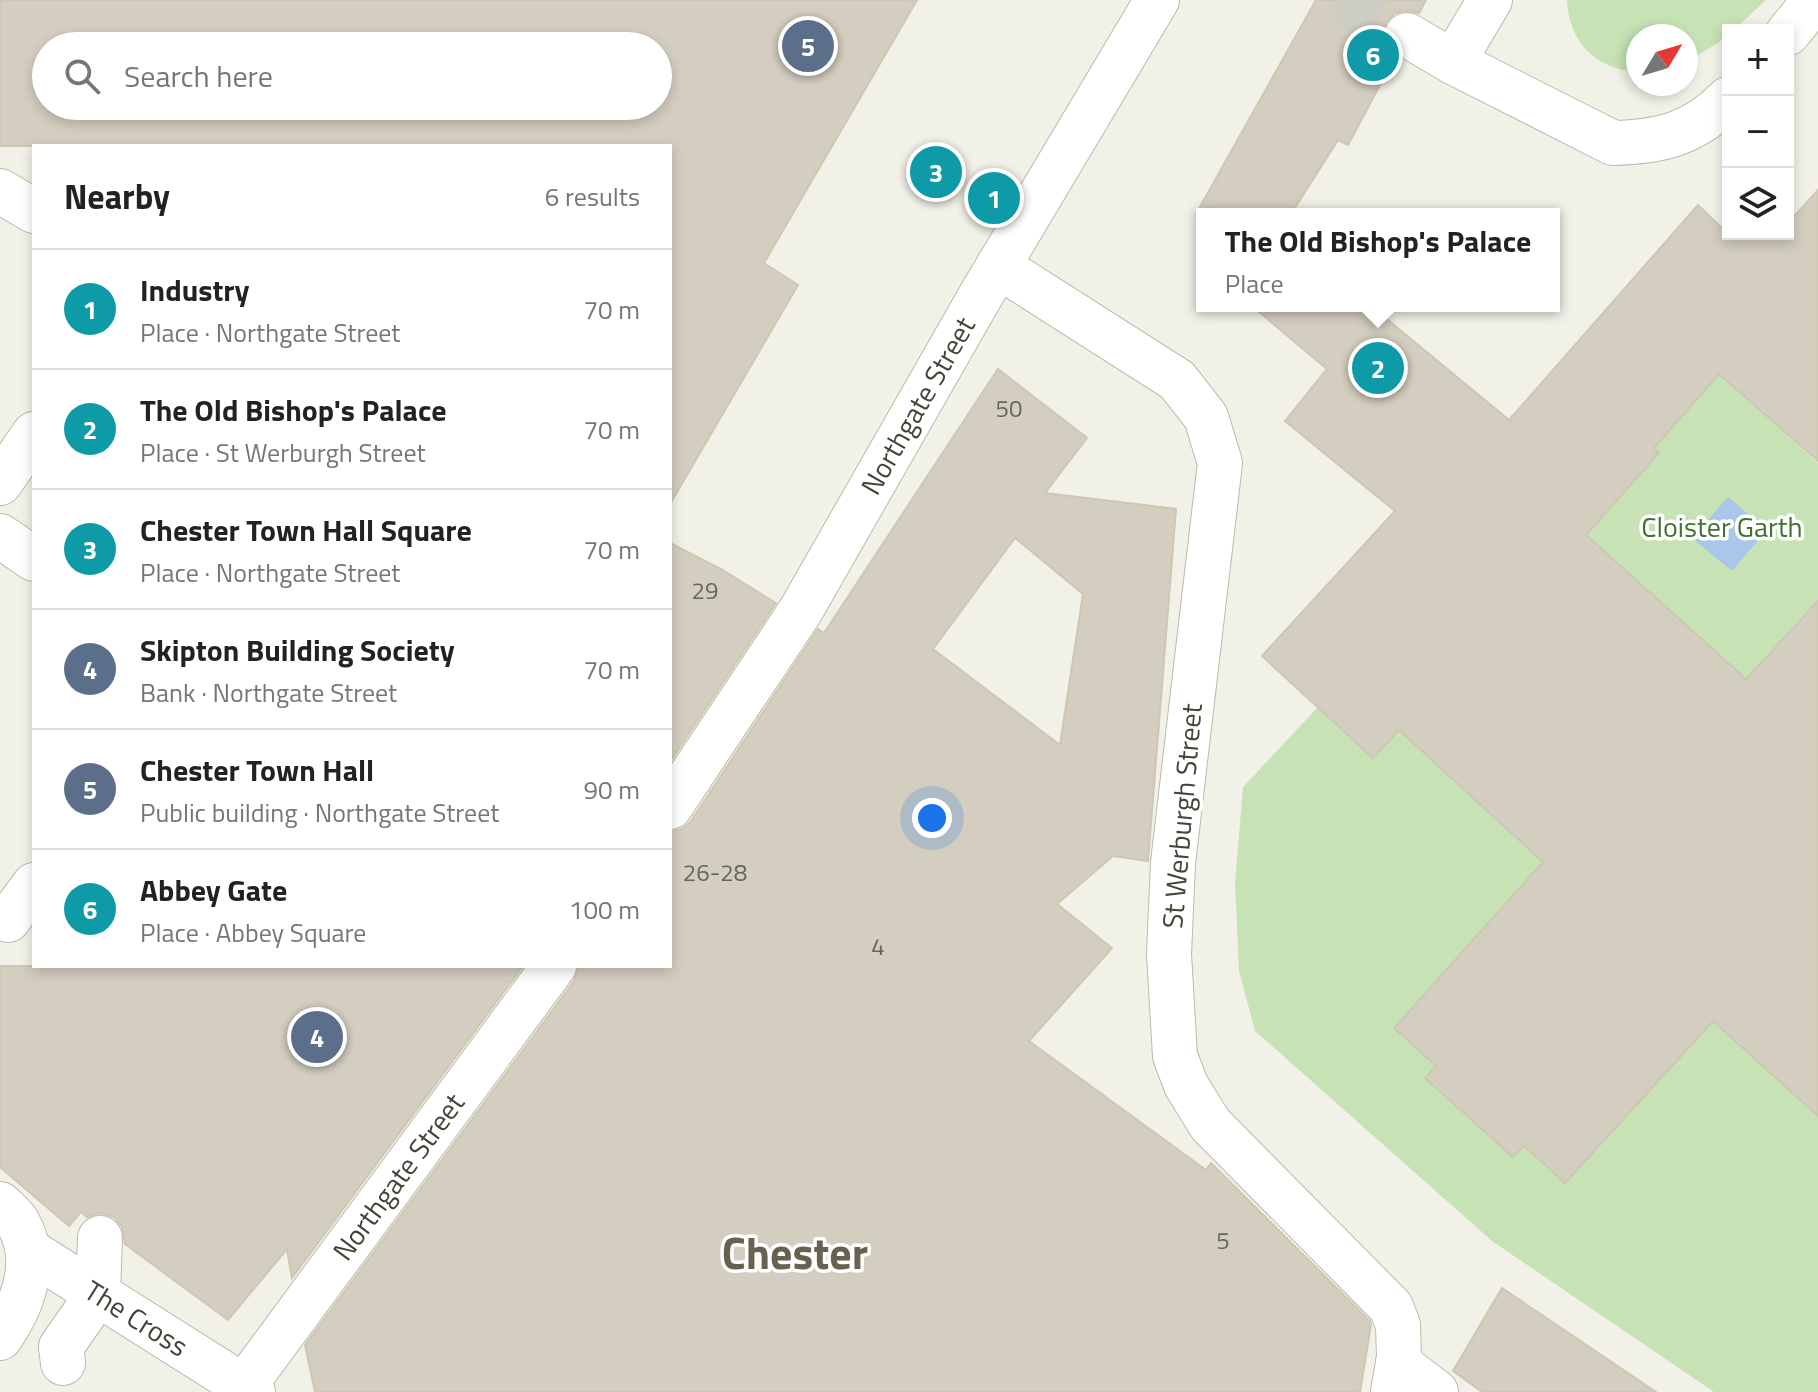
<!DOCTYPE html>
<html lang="en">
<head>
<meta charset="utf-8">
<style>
  body { margin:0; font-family:"Titillium Web",sans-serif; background:#f6f6f6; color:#222 }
  .controls { position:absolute; right:24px; top:24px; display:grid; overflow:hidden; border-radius:0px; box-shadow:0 4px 12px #0003 }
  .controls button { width:72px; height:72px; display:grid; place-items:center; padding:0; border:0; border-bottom:2px solid #e0e0e0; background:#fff; color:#222; font:40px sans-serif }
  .compass { position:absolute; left:1626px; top:24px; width:72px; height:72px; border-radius:50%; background:#fff; box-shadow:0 4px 12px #0003; rotate:52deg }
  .you { position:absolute; left:932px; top:818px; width:28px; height:28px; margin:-20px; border:6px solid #fff; border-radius:50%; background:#1a73e8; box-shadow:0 0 0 12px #1a73e833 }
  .badge { display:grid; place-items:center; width:52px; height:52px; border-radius:50%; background:#db2777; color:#fff; font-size:26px; font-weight:700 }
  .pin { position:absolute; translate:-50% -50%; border:4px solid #fff; box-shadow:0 2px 8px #0006 }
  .popup { position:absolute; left:1196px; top:208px; width:364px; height:104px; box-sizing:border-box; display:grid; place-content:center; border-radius:0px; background:#fff; filter:drop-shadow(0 2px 6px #0005); font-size:26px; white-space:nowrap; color:#767676 }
  .popup b { font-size:30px; color:#222 }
  .popup::after { content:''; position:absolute; left:50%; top:100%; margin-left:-16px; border:16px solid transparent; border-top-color:#fff }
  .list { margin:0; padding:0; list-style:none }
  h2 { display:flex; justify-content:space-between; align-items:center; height:104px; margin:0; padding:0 32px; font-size:34px }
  h2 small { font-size:26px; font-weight:400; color:#767676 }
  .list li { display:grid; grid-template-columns:52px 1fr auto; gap:24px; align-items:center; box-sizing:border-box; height:120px; padding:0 32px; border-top:2px solid #e0e0e0 }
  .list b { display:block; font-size:30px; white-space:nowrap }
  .list p { margin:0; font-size:26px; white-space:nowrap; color:#767676 }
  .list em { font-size:26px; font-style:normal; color:#767676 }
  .icon { flex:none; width:44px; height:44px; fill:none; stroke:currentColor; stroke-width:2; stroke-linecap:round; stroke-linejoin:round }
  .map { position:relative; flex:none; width:1818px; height:1392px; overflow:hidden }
  .search { position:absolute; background:#fff; box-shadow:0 4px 12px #0003; left:32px; top:32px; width:640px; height:88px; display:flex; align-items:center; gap:20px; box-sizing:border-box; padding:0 28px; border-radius:44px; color:#767676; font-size:30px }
  .panel { position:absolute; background:#fff; box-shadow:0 4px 12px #0003; left:32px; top:144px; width:640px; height:824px; border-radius:0px }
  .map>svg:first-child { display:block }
  .green { fill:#c7e3b5 }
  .water { fill:#aac6e9 }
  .building { fill:#d3cebf; stroke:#cdc7b3; stroke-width:2; fill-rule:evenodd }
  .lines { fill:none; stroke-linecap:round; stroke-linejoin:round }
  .minor-tunnel { stroke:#cfcec5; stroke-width:44; stroke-dasharray:44 22; stroke-linecap:butt }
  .minor-casing { stroke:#bdbaac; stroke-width:46 }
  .minor { stroke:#fff; stroke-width:44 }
  .labels { text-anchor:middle; stroke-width:7; stroke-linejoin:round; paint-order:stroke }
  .number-label { font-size:24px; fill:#68655a }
  .street-label { font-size:28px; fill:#454238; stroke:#fff }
  .park-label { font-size:28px; fill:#3f7230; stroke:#fff }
  .town-label { font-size:44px; font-weight:bold; fill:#676150; stroke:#fff }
</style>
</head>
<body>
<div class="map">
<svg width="1818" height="1392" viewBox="0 0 1818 1392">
  <rect width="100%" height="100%" fill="#f2f1e8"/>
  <path class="green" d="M 1567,0 L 1766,0 L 1734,30 L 1728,30 L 1728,35 L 1718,43 L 1686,62 L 1686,36 L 1638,36 L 1638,72 C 1596,69 1569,43 1567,0 Z
    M 1719,374 L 1818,463 L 1818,600 L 1745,679 L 1586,535 L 1659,454 L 1654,448 Z
    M 1318,707 L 1373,758 L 1399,730 L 1543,862 L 1394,1028 L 1565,1183 L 1713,1021 L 1818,1116 L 1818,1392 L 1714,1392 L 1492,1241 L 1255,1031 L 1239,971 L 1235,882 L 1243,787 Z"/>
  <path class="water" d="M 1728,497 L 1767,530 L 1732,571 L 1692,538 Z"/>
  <path class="building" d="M 0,0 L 917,0 L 764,263 L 798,285 L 670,504 L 670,146 L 0,146 ZM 46,46 L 658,46 L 658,106 L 46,106 Z
    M 1316,0 L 1426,0 L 1419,13 L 1408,10 L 1395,13 L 1386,22 L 1382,34 L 1385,47 L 1395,57 L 1348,145 L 1338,140 L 1291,214 L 1196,214 Z
    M 1818,190 L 1818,461 L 1719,374 L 1654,448 L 1659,453 L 1586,535 L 1746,679 L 1818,601 L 1818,1116 L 1713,1021 L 1565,1183 L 1524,1146 L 1513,1157 L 1425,1078 L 1436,1066 L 1394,1028 L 1543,862 L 1399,730 L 1373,758 L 1262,656 L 1395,511 L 1285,421 L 1327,369 L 1252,306 L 1371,306 L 1509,420 L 1698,205 L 1728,234 L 1788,234 L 1788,223 Z
    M 998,369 L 1087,438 L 1045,493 L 1176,509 L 1148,861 L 1113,856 L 1057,904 L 1112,948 L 1029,1041 L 1206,1170 L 1211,1163 L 1370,1321 L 1371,1325 L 1360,1392 L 315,1392 L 305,1345 L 574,981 L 579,966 L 670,966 L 670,832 L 682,829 L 691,821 L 818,629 L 824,633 ZM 1015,538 L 1083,594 L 1060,745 L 933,649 Z
    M 670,543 L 721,569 L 776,603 L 670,762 Z
    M 0,966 L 523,966 L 292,1278 L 287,1249 L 228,1320 L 125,1244 L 122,1227 L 114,1217 L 100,1213 L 87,1217 L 81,1212 L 69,1226 L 0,1167 Z
    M 1502,1288 L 1656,1392 L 1482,1392 L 1453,1371 Z"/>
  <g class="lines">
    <path class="minor-tunnel" d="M 1337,0 L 1407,35"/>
    <defs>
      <g id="minor">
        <path d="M 1788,33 L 1815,0"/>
        <path d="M 1407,35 L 1453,62 L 1613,143 C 1660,142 1694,134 1728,99"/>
        <path d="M 1453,62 L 1490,0"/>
        <path d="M 0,191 L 34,211"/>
        <path d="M 998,266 L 1177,380 L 1206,417 L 1220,463 L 1173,863 L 1169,954 L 1175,1056 L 1186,1085 L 1210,1124 L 1391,1307 L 1398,1325 L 1399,1357 L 1393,1392"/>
        <path d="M 0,483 L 34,434"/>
        <path d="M 0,536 L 34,559"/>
        <path id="s1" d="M 670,807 L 801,610 L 981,295 L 1157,0"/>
        <path d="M 8,920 L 34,885"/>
        <path d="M 0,1204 C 6,1210 14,1216 18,1223 C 40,1261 23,1305 0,1338"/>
        <path id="s2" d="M 28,1250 L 253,1392"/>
        <path d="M 63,1363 L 61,1347 L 98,1294 L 100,1238"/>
        <path d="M 1398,1363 L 1436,1392"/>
        <path id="s3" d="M 244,1386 L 554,966"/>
      </g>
    </defs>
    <use href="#minor" class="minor-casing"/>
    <use href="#minor" class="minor"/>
  </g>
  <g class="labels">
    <g class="number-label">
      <text x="1009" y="417">50</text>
      <text x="705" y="599">29</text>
      <text x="715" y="881">26-28</text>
      <text x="878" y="955">4</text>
      <text x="1223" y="1249">5</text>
    </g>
    <g class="street-label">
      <text dy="10" stroke="none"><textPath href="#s1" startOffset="472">Northgate Street</textPath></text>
      <text transform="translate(1182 816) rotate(-85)" y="10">St Werburgh Street</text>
      <text dy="10" stroke="none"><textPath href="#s3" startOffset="260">Northgate Street</textPath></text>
      <text dy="10" stroke="none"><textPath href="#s2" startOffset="128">The Cross</textPath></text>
    </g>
    <g class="park-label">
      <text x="1722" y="537">Cloister Garth</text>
    </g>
    <g class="town-label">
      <text x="795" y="1269">Chester</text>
    </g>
  </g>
</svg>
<div class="controls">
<button>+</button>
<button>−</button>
<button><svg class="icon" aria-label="layers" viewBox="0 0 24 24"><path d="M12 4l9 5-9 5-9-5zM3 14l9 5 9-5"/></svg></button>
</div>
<svg class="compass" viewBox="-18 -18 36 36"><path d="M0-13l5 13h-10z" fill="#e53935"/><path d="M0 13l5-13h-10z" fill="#767676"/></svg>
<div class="you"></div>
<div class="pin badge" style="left:994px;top:198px;background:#0f9aa8">1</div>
<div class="pin badge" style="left:1378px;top:368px;background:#0f9aa8">2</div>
<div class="popup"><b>The Old Bishop's Palace</b>Place</div>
<div class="pin badge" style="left:936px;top:172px;background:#0f9aa8">3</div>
<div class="pin badge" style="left:317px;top:1037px;background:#5c6f8a">4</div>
<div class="pin badge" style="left:808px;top:46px;background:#5c6f8a">5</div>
<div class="pin badge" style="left:1373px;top:55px;background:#0f9aa8">6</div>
<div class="search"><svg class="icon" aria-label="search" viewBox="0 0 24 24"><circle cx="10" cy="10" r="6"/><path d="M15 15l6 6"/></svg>Search here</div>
<section class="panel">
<h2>Nearby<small>6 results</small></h2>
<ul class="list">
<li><span class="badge" style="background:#0f9aa8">1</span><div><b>Industry</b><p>Place · Northgate Street</p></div><em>70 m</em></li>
<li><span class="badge" style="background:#0f9aa8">2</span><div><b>The Old Bishop's Palace</b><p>Place · St Werburgh Street</p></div><em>70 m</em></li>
<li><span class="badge" style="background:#0f9aa8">3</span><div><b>Chester Town Hall Square</b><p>Place · Northgate Street</p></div><em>70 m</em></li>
<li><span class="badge" style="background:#5c6f8a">4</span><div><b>Skipton Building Society</b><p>Bank · Northgate Street</p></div><em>70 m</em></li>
<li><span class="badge" style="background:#5c6f8a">5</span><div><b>Chester Town Hall</b><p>Public building · Northgate Street</p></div><em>90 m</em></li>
<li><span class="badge" style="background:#0f9aa8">6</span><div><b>Abbey Gate</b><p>Place · Abbey Square</p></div><em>100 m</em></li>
</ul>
</section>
</div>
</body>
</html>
